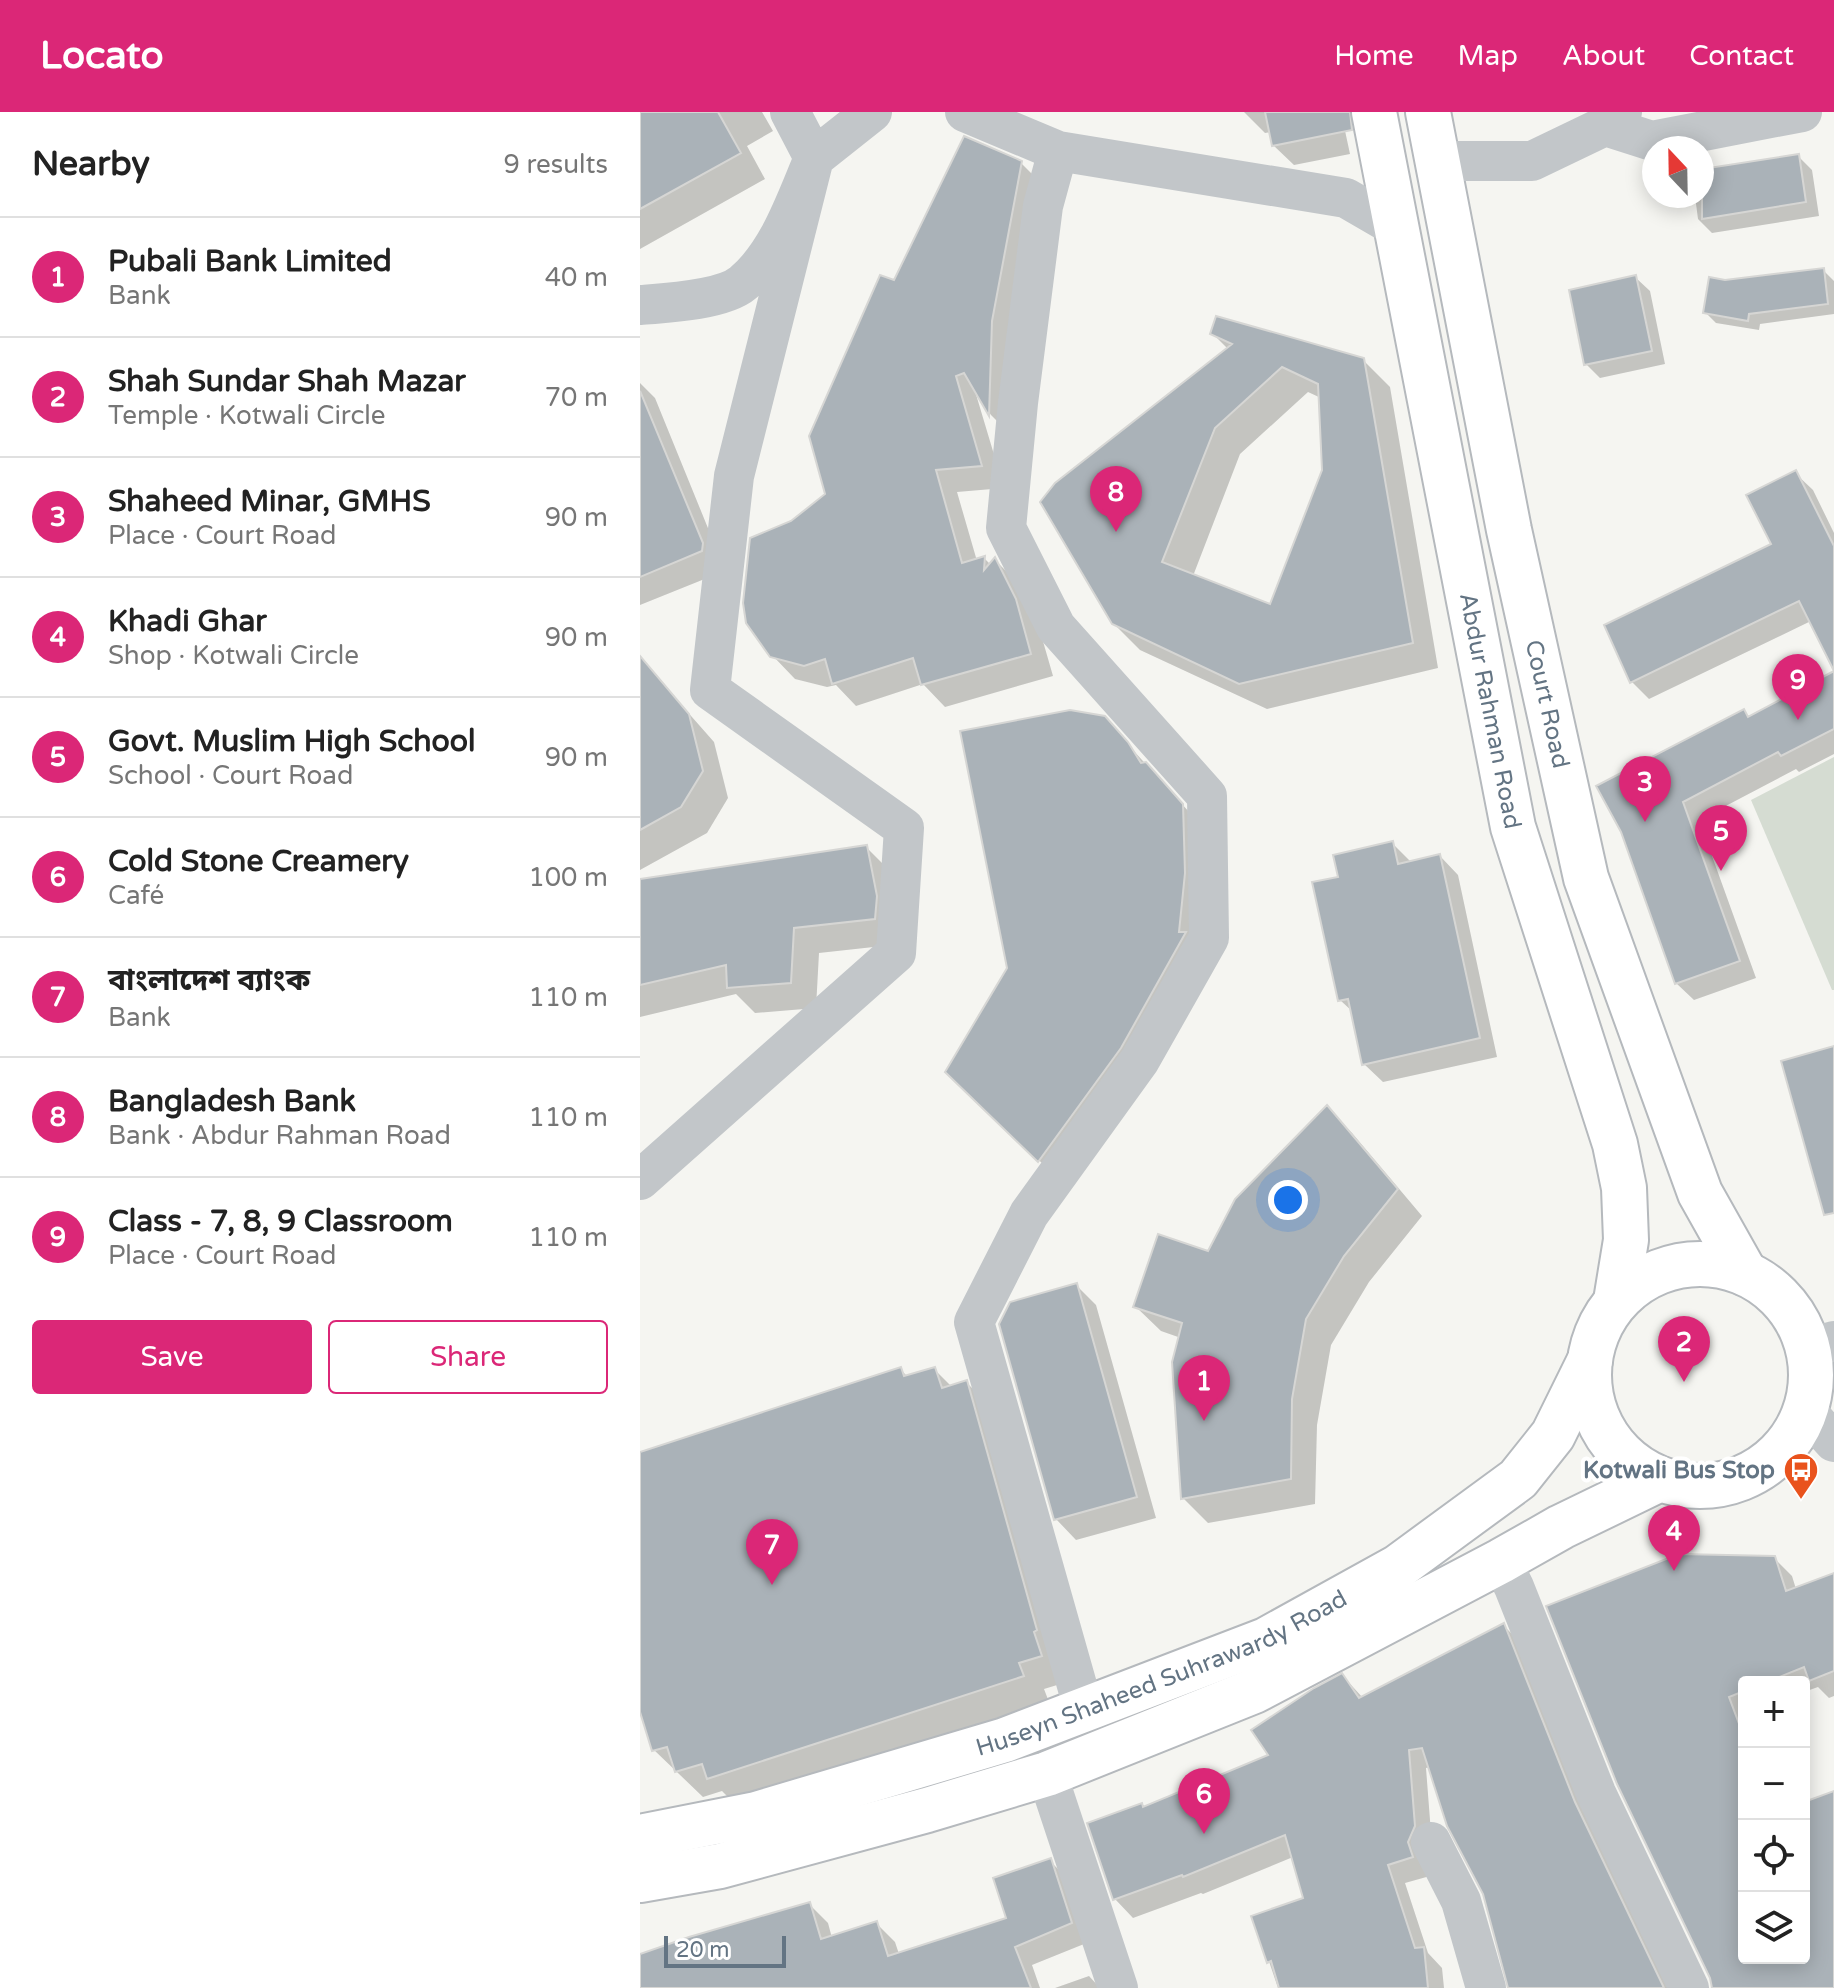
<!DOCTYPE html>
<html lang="en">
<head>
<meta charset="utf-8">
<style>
  body { margin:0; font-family:"Varela Round","Noto Sans Bengali",sans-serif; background:#f6f6f6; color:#222 }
  .controls { position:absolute; right:24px; bottom:24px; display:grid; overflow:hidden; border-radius:8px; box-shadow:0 4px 20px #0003 }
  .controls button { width:72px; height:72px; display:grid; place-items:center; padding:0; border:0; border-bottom:2px solid #e0e0e0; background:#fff; color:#222; font:40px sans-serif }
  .compass { position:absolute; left:1002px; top:24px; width:72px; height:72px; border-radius:50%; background:#fff; box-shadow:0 4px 20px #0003; rotate:338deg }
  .scale { position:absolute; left:24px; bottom:20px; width:122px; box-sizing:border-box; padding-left:8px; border:4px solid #637483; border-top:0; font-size:22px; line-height:28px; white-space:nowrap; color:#637483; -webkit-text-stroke:6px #fff; paint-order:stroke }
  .you { position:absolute; left:648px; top:1088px; width:28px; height:28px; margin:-20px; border:6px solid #fff; border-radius:50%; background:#1a73e8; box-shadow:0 0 0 12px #1a73e833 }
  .badge { display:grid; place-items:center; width:52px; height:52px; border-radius:50%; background:#db2777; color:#fff; font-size:26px; font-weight:700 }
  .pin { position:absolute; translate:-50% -66px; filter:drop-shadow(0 2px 4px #0008) }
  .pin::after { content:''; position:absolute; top:42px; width:28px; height:24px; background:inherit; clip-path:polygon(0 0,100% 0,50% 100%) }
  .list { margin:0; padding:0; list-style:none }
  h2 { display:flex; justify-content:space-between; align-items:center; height:104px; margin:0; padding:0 32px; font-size:34px }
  h2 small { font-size:26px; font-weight:400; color:#767676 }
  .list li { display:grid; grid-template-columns:52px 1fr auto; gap:24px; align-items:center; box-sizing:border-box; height:120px; padding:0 32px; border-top:2px solid #e0e0e0 }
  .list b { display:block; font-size:30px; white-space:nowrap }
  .list p { margin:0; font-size:26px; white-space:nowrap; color:#767676 }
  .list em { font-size:26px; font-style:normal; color:#767676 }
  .actions { display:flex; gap:16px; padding:24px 32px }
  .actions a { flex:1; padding:18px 0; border:2px solid #db2777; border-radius:8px; text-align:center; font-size:28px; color:#db2777 }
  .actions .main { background:#db2777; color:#fff }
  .icon { flex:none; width:44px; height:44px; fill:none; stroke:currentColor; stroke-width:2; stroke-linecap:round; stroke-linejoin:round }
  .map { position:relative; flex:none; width:1194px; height:1876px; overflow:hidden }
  header { display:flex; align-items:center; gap:48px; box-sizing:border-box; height:112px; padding:0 40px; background:#db2777; color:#fff }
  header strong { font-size:38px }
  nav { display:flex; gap:44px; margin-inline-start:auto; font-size:28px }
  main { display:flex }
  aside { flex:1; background:#fff }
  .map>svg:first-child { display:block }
  .green { fill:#d5dcd2 }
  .shadow { fill:#0003; fill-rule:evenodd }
  .building { fill:#aab2b8; stroke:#d6d6d4; stroke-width:2; fill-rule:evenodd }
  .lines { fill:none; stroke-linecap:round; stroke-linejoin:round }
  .major-casing { stroke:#b5b9bd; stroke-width:48 }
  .minor { stroke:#c2c6c9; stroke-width:40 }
  .major { stroke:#fff; stroke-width:44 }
  .labels { text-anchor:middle; stroke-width:8; stroke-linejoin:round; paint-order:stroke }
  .street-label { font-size:24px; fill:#637483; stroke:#fff }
  .poi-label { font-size:24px; font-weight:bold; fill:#637483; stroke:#fff; text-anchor:end }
</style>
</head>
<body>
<header>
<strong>Locato</strong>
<nav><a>Home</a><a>Map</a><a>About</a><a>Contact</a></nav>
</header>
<main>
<aside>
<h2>Nearby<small>9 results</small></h2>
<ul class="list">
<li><span class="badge">1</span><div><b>Pubali Bank Limited</b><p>Bank</p></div><em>40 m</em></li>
<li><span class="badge">2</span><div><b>Shah Sundar Shah Mazar</b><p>Temple · Kotwali Circle</p></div><em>70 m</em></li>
<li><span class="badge">3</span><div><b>Shaheed Minar, GMHS</b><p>Place · Court Road</p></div><em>90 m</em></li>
<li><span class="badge">4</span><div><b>Khadi Ghar</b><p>Shop · Kotwali Circle</p></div><em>90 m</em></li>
<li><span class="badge">5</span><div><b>Govt. Muslim High School</b><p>School · Court Road</p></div><em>90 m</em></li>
<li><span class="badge">6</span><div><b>Cold Stone Creamery</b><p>Café</p></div><em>100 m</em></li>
<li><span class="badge">7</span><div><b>বাংলাদেশ ব্যাংক</b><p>Bank</p></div><em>110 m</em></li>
<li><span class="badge">8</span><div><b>Bangladesh Bank</b><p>Bank · Abdur Rahman Road</p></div><em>110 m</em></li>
<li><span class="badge">9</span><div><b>Class - 7, 8, 9 Classroom</b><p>Place · Court Road</p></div><em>110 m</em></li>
</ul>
<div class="actions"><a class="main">Save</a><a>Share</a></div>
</aside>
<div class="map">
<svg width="1194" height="1876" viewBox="0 0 1194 1876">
  <rect width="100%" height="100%" fill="#f5f5f1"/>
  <path class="green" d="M 1194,645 L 1194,878 L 1192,878 L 1111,688 Z"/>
  <path class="shadow" d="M 0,0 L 122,0 L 133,19 L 107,34 L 125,67 L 0,137 Z
    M 701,0 L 710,42 L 654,53 L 633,33 L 631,20 L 625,21 L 604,0 Z
    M 1158,44 L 1172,58 L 1179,104 L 1072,121 L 1058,107 L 1055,84 L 1062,84 L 1062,59 Z
    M 380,50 L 403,73 L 371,323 L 351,303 L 335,279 L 364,376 L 317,380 L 337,449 L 344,446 L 351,453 L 355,448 L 377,470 L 398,512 L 413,564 L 305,595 L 283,572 L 216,594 L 196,573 L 187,575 L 155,567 L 132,543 L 152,411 L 188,383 L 255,171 Z
    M 1183,158 L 1194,169 L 1194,202 L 1120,212 L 1119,218 L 1076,211 L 1065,200 L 1085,170 Z
    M 996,166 L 1010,179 L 1025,252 L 960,266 L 946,252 Z
    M 572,221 L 723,248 L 750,275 L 798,556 L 627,597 L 500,538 L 473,511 L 588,237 ZM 668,280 L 681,286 L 684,358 L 631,495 L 553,464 L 600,342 Z
    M 0,271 L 15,286 L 83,453 L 82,460 L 0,493 Z
    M 1155,361 L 1173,378 L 1194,421 L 1194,555 L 1171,509 L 1009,587 L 992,570 L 1133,433 Z
    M 0,546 L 74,630 L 88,686 L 67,721 L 0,758 Z
    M 1194,562 L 1194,642 L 1159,660 L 1156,657 L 1059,708 L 1116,866 L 1054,888 L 1036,871 L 982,720 L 1103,600 L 1110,606 Z
    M 464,606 L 569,722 L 570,788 L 426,1074 L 334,986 L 369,856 Z
    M 753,732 L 771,750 L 800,744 L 818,763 L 857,945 L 743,970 L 724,952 L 713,900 L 700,888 L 700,767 Z
    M 227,736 L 253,762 L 261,832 L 179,841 L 176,896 L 115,901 L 96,882 L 0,905 L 0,769 Z
    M 687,996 L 712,1021 L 782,1104 L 729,1170 L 691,1233 L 677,1313 L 675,1392 L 568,1411 L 543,1386 L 541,1226 L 521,1219 L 495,1194 L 569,1141 Z
    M 436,1173 L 456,1193 L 516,1406 L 436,1428 L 416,1407 Z
    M 294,1257 L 312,1275 L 326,1270 L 352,1296 L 427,1570 L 404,1577 L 409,1590 L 95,1692 L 82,1679 L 63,1685 L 14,1638 L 0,1594 L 0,1342 L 261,1258 L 268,1265 Z
    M 1134,1446 L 1152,1464 L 1156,1477 L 1194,1463 L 1194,1584 L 1189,1586 L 1178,1575 L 1164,1580 L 1164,1570 L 1104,1570 L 1104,1846 L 1164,1846 L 1164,1693 L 1194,1681 L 1194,1876 L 1073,1876 L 1072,1866 L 979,1671 Z
    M 863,1513 L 881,1531 L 1031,1876 L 870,1876 L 845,1782 L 790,1655 L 786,1656 L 792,1734 L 790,1764 L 765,1771 L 788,1841 L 802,1856 L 804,1876 L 638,1876 L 614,1805 L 665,1787 L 653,1745 L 563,1782 L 561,1781 L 493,1806 L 475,1787 L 450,1712 L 501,1693 L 504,1696 L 631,1644 L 702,1563 L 723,1586 Z
    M 410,1749 L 428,1767 L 449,1830 L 392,1853 L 400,1876 L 0,1876 L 0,1844 L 170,1793 L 188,1811 L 192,1826 L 237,1812 L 255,1830 L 259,1842 L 369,1807 Z
    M 449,1864 L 460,1876 L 415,1876 Z"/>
  <path class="building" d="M 0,0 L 78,0 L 101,41 L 0,97 Z
    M 625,0 L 710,0 L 712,18 L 632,34 Z
    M 324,24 L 382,49 L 352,209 L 349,304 L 324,261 L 316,264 L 342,354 L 296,358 L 322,451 L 345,444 L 344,458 L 355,445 L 376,487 L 391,542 L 281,573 L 273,546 L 192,572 L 185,547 L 164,554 L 130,545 L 106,511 L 103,491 L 110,426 L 151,409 L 185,382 L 169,324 L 240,163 L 254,168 Z
    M 1159,42 L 1166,90 L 1062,107 L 1062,57 Z
    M 1184,156 L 1188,192 L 1109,202 L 1108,209 L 1063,201 L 1069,165 L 1085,168 Z
    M 996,163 L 1012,239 L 944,253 L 929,178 Z
    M 576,204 L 724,246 L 773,531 L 599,572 L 472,512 L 400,390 L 415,371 L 592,232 L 570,222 ZM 642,255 L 678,272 L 682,358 L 630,492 L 522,450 L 575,316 Z
    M 0,279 L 63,431 L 62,439 L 0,465 Z
    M 1156,358 L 1194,434 L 1194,617 L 1141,644 L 1138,640 L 1043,690 L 1100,849 L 1035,872 L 981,720 L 956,674 L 1104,597 L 1108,605 L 1194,559 L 1159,489 L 990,571 L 964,513 L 1131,432 L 1106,383 Z
    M 0,544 L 49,602 L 63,659 L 41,695 L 0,718 Z
    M 430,598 L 465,604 L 488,630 L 501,651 L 506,650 L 543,692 L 545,761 L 539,820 L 546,820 L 481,936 L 398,1050 L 305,960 L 367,856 L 320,619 Z
    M 753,729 L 758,752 L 800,742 L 840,926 L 722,953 L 708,887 L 698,889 L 672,770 L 698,765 L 693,743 Z
    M 227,733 L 237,784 L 235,807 L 154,816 L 151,871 L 87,876 L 86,853 L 0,873 L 0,767 Z
    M 1194,934 L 1194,1101 L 1184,1103 L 1141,949 Z
    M 687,993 L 758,1077 L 704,1144 L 666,1207 L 652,1287 L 651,1367 L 541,1387 L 532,1250 L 542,1211 L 493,1195 L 518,1122 L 568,1139 L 595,1087 Z
    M 437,1171 L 497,1385 L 414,1408 L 359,1212 L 370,1190 Z
    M 261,1255 L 264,1264 L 295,1255 L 302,1276 L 327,1268 L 397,1518 L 394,1520 L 402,1544 L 379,1551 L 384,1564 L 67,1667 L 62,1652 L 35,1660 L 27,1635 L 12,1639 L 0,1600 L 0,1340 Z
    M 1039,1442 L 1135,1444 L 1146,1479 L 1194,1461 L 1194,1559 L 1169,1569 L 1164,1555 L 1127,1570 L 1104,1570 L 1104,1579 L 1089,1585 L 1104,1625 L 1104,1846 L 1164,1846 L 1164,1690 L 1194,1679 L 1194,1876 L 1072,1876 L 1070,1866 L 977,1672 L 906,1494 Z
    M 864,1511 L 935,1690 L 1024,1876 L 868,1876 L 843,1782 L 807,1714 L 782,1636 L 769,1638 L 775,1714 L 768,1730 L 773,1745 L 748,1753 L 775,1836 L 784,1835 L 788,1876 L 639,1876 L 631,1849 L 627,1851 L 611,1804 L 663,1786 L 645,1723 L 543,1765 L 542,1763 L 473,1788 L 447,1711 L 502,1691 L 503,1695 L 628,1643 L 611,1618 L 674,1576 L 702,1561 L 719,1586 Z
    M 411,1746 L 432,1811 L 375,1835 L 391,1876 L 0,1876 L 0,1842 L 49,1825 L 170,1790 L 181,1827 L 237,1809 L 248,1844 L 366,1806 L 353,1766 Z"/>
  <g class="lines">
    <defs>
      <g id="major">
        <path id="s1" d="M 734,0 L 873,715 L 975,1032 L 984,1076 L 986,1128 L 976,1189"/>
        <path id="s2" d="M 788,0 L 869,418 L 946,766 L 1060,1081 L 1105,1161"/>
        <circle cx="1060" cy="1263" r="111"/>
        <path id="s3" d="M 0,1725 L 116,1702 L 365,1628 L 626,1528 L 758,1455 L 878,1367 L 913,1323 L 950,1248"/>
        <path d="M 0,1768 L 80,1754 L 287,1698 L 407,1662 L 614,1579 L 861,1449 L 921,1415 L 1020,1367"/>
      </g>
    </defs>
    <use href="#major" class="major-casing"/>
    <path class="minor" d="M 325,0 L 418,39 L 706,86 L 756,115
      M 965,14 L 1012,29 L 1162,0
      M 418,39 L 403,94 L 378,291 L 366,416 L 416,515 L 567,684 L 569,826 L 500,948 L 389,1102 L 334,1210 L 444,1598
      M 798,49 L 892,49 L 965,14 L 982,0
      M 0,193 C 27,191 83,188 103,171 C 139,141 156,88 174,46 L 150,0
      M 0,1068 L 256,841 L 264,716 L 70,578 L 94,364 L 174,46 L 232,0
      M 1169,1236 L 1194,1229
      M 1166,1299 L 1194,1330
      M 861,1449 L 874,1475 L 956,1681 L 1049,1876
      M 407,1662 L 478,1876
      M 791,1730 L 821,1789 L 846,1876"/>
    <use href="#major" class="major"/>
  </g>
  <defs>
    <symbol id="bus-pin" viewBox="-11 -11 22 30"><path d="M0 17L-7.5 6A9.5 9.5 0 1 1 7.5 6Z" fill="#e9531d" stroke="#fff"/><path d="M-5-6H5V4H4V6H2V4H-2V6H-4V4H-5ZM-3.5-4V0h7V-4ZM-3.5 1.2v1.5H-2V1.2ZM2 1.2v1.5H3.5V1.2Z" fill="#fff"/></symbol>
  </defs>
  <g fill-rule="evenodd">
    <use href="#bus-pin" x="1141" y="1338" width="40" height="54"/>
  </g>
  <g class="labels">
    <g class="street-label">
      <text dy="8" stroke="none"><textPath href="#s2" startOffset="604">Court Road</textPath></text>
      <text dy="8" stroke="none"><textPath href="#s1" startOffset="610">Abdur Rahman Road</textPath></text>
      <text dy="8" stroke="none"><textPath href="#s3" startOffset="548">Huseyn Shaheed Suhrawardy Road</textPath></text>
    </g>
    <g class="poi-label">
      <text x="1135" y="1366">Kotwali Bus Stop</text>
    </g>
  </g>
</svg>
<div class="controls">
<button>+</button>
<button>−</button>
<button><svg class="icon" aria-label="locate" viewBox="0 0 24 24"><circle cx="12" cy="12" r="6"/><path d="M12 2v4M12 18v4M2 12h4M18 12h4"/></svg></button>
<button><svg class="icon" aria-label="layers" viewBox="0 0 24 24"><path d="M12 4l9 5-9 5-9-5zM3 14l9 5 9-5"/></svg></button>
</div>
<svg class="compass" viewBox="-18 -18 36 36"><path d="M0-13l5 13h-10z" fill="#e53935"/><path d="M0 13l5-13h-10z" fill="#767676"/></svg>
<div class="scale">20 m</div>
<div class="you"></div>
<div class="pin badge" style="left:564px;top:1309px">1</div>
<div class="pin badge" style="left:1044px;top:1270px">2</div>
<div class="pin badge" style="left:1005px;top:710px">3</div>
<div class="pin badge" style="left:1034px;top:1459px">4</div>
<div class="pin badge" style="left:1081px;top:759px">5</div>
<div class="pin badge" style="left:564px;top:1722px">6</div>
<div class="pin badge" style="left:132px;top:1473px">7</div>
<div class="pin badge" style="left:476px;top:420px">8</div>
<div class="pin badge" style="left:1158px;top:608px">9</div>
</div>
</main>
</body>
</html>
